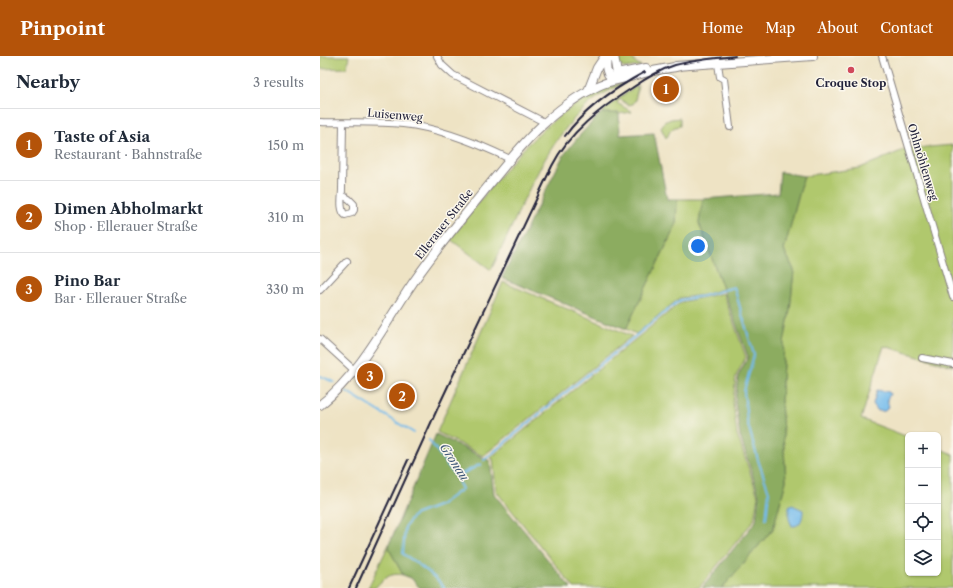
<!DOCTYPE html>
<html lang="en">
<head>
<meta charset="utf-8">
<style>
  body { margin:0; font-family:"Libre Caslon Text",serif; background:#f6f6f7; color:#1f2937 }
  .controls { position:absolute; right:12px; bottom:12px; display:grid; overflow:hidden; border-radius:6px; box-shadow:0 1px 3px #0004 }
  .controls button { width:36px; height:36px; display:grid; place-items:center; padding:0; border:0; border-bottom:1px solid #e0e1e3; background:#fff; color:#1f2937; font:20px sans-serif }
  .you { position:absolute; left:378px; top:190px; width:14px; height:14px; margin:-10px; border:3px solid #fff; border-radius:50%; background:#1a73e8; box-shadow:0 0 0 6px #1a73e833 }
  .badge { display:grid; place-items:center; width:26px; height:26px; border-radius:50%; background:#b45309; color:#fff; font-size:13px; font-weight:700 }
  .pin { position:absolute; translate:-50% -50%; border:2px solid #fff; box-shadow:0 1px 4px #0006 }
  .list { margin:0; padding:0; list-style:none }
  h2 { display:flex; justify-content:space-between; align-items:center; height:52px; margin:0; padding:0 16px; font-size:17px }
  h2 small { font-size:13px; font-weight:400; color:#747a83 }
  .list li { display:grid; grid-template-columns:26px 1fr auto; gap:12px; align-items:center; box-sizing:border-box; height:72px; padding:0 16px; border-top:1px solid #e0e1e3 }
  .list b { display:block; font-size:15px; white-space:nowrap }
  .list p { margin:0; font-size:13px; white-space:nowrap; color:#747a83 }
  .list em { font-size:13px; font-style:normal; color:#747a83 }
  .icon { flex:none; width:22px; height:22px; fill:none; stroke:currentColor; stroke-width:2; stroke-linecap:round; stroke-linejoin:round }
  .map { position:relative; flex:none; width:633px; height:532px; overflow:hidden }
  header { display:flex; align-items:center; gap:24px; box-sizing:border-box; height:56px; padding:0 20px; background:#b45309; color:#fff }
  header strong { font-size:19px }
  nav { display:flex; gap:22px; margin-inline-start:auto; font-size:14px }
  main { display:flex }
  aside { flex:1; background:#fff }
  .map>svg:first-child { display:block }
  .green { fill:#b0c86d; stroke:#697554 }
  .forest { fill:#8cac60; stroke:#57674e }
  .water { fill:#74bcec; stroke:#4b6f94 }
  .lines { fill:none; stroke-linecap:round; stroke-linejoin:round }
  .stream { stroke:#74bcec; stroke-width:2 }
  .minor-casing { stroke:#888280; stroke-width:8 }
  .secondary-casing { stroke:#888280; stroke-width:10 }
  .minor { stroke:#fff; stroke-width:6 }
  .secondary { stroke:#fff; stroke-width:8 }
  .rail { stroke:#22223b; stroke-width:2 }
  .poi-dot { fill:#d1495b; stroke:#fbf7ec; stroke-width:1.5 }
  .labels { text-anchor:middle; stroke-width:3; stroke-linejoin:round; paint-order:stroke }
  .poi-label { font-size:11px; font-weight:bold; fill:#22223b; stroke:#fbf7ec }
  .street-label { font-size:11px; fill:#22223b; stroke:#fbf7ec }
  .water-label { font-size:12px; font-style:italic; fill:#3f5879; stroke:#fbf7ec }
</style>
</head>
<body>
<header>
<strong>Pinpoint</strong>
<nav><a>Home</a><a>Map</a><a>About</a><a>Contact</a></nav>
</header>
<main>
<aside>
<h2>Nearby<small>3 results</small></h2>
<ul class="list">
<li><span class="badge">1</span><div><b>Taste of Asia</b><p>Restaurant · Bahnstraße</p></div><em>150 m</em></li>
<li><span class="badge">2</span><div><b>Dimen Abholmarkt</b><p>Shop · Ellerauer Straße</p></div><em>310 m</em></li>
<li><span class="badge">3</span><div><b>Pino Bar</b><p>Bar · Ellerauer Straße</p></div><em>330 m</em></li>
</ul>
</aside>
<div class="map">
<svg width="633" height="532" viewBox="0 0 633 532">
  <rect width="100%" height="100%" fill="#fbf7ec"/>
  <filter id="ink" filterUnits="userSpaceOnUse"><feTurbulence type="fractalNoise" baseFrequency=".025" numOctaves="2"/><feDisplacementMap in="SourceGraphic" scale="8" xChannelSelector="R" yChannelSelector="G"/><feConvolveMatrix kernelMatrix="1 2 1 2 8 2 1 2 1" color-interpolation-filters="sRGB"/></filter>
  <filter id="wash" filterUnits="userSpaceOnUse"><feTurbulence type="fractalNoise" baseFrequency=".012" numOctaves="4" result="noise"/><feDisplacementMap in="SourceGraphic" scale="16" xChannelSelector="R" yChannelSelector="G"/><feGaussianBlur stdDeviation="0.9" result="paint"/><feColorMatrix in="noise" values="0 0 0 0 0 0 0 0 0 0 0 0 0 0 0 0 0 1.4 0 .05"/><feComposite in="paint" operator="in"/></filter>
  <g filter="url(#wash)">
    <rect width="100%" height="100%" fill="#eee3c4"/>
    <path class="green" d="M 0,0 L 29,0 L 27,12 L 0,13 Z
      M 298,0 L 311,0 L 315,6 L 321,10 L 304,12 L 299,8 Z
      M 306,26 C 297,31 288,35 279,40 C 242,67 221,108 202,148 C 192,170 182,192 171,214 L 130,183 C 177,125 229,44 306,26 Z
      M 318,29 L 315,45 L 313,48 L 308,49 L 300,43 L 297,47 L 312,56 L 299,58 L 281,57 L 300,41 Z
      M 360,62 L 360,70 C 352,71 350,74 347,82 L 346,82 L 341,72 L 344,66 L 351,63 Z
      M 633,89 L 633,310 L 564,290 L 541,363 L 588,381 L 588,517 L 618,517 L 618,392 L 633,398 L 633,532 L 402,532 L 453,473 L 466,425 L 461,345 L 464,287 L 470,254 L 474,214 L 464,194 L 484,120 L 540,112 L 586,93 Z
      M 357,143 L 383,143 L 379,167 L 403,233 L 383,239 L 360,242 L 316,278 L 306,273 L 356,169 Z
      M 183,226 L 312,280 L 163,400 L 117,376 Z
      M 403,237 L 426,301 L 416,320 L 413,346 L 417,378 L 438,440 L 434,464 L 379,532 L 254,532 L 176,435 L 173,403 L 170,402 L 361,246 Z
      M 70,486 L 69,493 L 83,519 C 70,516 63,523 55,532 L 48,532 Z"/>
    <path class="forest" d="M 281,57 L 299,57 L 300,79 L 334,77 L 347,143 L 357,143 L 356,169 L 306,273 L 182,222 L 243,100 L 258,81 Z
      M 460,116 L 484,120 L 464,194 L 474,214 L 470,254 L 464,287 L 461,345 L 466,425 L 453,473 L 402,532 L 382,532 L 436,465 L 439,439 L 420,380 L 415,346 L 418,320 L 428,301 L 379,167 L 383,143 L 458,137 Z
      M 116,378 L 170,405 L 174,438 L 251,532 L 100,532 L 91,522 L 83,519 L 69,493 L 70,486 Z"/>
    <path class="water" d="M 557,334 L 569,336 L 570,338 L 567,343 L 569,351 L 565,355 L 558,355 L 553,348 Z
      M 472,449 L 483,454 C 483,461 481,471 472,470 L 469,463 L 469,451 Z"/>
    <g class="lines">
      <path class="stream" d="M 0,320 L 14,326
        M 26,335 L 94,377
        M 109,384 L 136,421 L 142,433 L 120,449 L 94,459 L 85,471 L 83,498 C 99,508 113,518 125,532
        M 164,404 L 224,354 L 360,244 L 383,240 L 414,231 L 434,299 L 424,335 L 427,365 L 438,404 L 449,436 L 446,463
        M 136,421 L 161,408"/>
    </g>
  </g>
  <g filter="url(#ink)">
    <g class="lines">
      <defs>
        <path id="minor" d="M 117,0 L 122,9 L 133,19 L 224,66
          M 562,0 L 633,241
          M 398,8 L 400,21 L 404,23 L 410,71
          M 0,66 C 28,67 55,65 83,68 C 120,72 157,87 190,103
          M 22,139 L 29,143 L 34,148 L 34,154 L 32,157 L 25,159 C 19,153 22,141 22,133 L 23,67
          M 0,234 L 27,205
          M 0,283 L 34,314
          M 602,302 L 633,308"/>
        <path id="secondary" d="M 288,0 C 285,9 285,21 296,24
          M 294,0 L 297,18
          M 356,10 L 493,0
          M 289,25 L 297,18 L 326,12
          M 268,35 L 277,12 L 285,0
          M 0,349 C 38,319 62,274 88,234 C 107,205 130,177 152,150 C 189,105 224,55 278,30 C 289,25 299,24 310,21 C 318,19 325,16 333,15 C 342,13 351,12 360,10"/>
      </defs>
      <use href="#minor" class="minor-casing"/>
      <use href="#secondary" class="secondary-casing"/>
      <use href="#minor" class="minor"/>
      <use href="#secondary" class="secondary"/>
      <path class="rail" d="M 245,80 C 265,52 295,32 325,16
        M 29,532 L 88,404
        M 36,532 L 120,347 L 232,110 C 249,76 281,52 312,32 C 325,23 339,14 355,9 C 374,4 395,2 415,0"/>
    </g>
  </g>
  <circle class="poi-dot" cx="531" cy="14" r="4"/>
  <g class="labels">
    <g class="poi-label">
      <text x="531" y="31">Croque Stop</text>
    </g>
    <g class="street-label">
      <text transform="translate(75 59) rotate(5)" y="4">Luisenweg</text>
      <text transform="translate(603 106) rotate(73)" y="4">Ohlmöhlenweg</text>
      <text transform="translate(124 168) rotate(-52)" y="4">Ellerauer Straße</text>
    </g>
    <g class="water-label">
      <text transform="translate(134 406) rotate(57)" y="4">Gronau</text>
    </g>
  </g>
</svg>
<div class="controls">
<button>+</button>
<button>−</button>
<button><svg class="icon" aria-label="locate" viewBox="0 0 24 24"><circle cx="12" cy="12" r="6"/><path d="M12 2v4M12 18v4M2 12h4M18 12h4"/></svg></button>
<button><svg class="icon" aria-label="layers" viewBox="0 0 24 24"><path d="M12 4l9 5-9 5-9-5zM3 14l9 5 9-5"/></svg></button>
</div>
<div class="you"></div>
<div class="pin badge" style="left:346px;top:33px">1</div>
<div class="pin badge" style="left:82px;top:340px">2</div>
<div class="pin badge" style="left:50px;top:320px">3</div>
</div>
</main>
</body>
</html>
